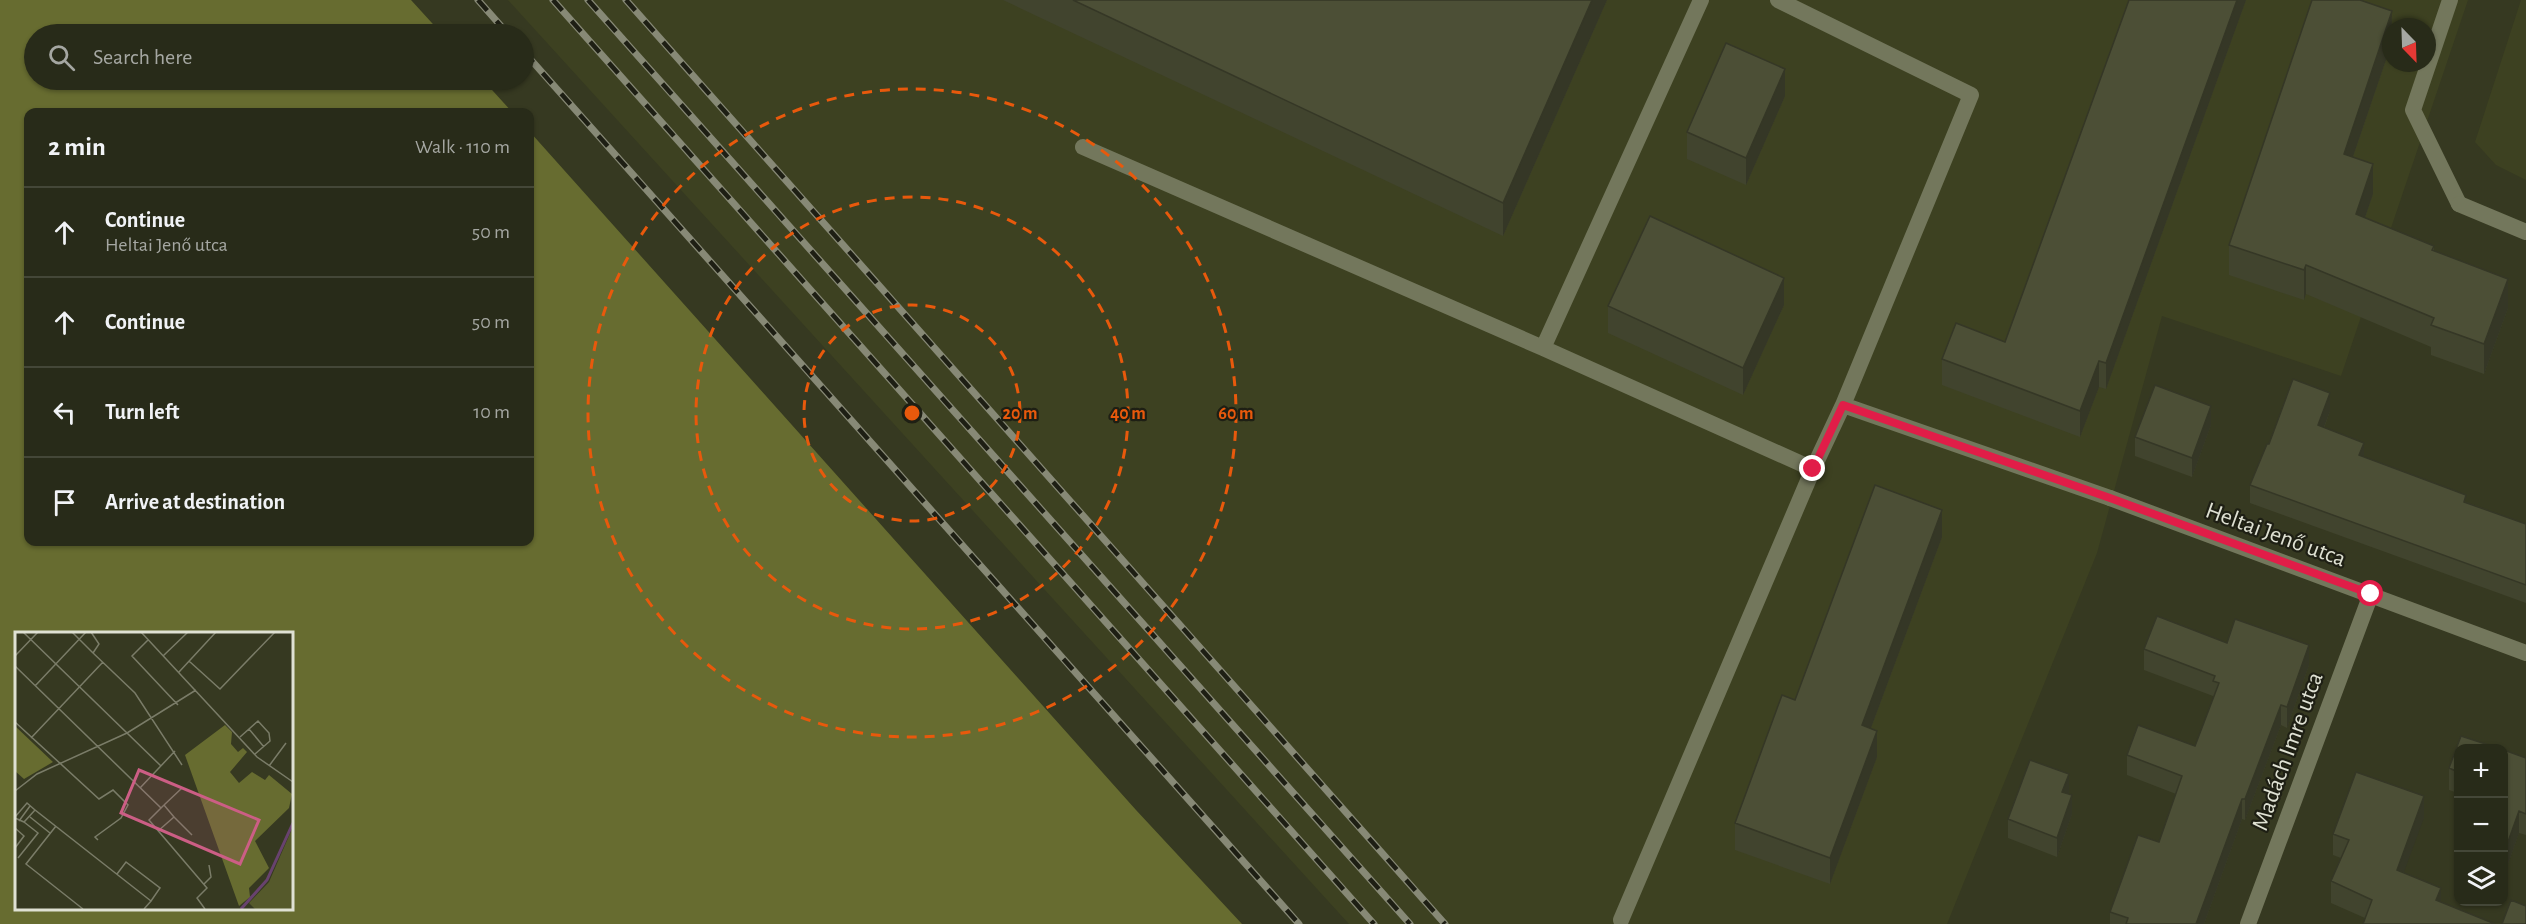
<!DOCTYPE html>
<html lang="en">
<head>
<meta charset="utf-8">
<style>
  body { margin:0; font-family:"Alegreya Sans",sans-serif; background:#343726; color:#f1f3f6 }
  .controls { position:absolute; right:18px; bottom:18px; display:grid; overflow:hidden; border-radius:12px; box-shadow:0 2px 4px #0004 }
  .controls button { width:54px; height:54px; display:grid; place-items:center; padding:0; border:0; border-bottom:2px solid #444738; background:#282b19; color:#f1f3f6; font:30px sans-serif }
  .compass { position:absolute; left:2382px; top:18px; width:54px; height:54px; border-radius:50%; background:#282b19; box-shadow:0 2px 4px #0004; rotate:157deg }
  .stop { position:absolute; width:18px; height:18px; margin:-14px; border:4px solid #e11d48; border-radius:50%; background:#fff }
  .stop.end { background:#e11d48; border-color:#fff; box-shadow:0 2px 6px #0008 }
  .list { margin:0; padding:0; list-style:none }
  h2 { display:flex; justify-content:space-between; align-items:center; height:78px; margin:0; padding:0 24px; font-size:26px }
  h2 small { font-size:20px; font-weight:400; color:#a5a7a2 }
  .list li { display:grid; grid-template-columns:39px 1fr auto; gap:18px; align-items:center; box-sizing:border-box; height:90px; padding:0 24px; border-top:2px solid #444738 }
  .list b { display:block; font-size:22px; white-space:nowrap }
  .list p { margin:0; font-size:20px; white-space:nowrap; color:#a5a7a2 }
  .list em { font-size:20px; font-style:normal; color:#a5a7a2 }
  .icon { flex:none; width:33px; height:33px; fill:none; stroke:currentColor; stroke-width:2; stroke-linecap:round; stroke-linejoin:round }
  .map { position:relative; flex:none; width:2526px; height:924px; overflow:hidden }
  .search { position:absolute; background:#282b19; box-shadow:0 2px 4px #0004; left:24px; top:24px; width:510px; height:66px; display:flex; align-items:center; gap:15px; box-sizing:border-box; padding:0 21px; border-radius:33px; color:#a5a7a2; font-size:22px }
  .panel { position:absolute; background:#282b19; box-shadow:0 2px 4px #0004; left:24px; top:108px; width:510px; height:438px; border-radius:12px }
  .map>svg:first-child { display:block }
  .built { fill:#3d4121; fill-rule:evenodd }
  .forest { fill:#676c30; fill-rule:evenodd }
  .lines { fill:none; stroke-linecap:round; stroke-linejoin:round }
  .service { stroke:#73775c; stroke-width:16 }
  .minor { stroke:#73775c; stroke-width:16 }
  .rail-casing { stroke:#878976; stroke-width:7 }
  .rail { stroke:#1e1f14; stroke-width:4.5; stroke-dasharray:14; stroke-linecap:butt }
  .wall { fill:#41442e }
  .shaded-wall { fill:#353726 }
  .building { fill:#4c4f36; stroke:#353726; stroke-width:1.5 }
  .route { stroke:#e11d48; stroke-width:8 }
  .ring { fill:none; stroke:#e8590c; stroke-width:3; stroke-dasharray:10 8 }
  .labels { text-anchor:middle; stroke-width:4.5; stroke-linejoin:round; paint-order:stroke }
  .street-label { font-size:24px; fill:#dfe1d3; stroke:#1e1f14 }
  .inset-river { fill:none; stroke:#68426e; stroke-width:3 }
  .inset-road { fill:none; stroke:#7a7c68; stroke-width:1.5 }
  .view { fill:#cc5e85; fill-opacity:0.15; stroke:#cc5e85; stroke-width:3 }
  .inset-edge { fill:none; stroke:#dfe1d3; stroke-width:3 }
  .centre { fill:#e8590c; stroke:#1e1f14; stroke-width:3 }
  .ring-label { font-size:18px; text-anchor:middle; font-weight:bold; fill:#e8590c; stroke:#1e1f14; stroke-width:4.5; stroke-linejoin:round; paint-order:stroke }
</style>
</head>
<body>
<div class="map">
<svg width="2526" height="924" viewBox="0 0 2526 924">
  <rect width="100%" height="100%" fill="#363921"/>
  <path class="built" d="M 508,0 L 2468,0 L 2341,376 L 2162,316 L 2097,553 L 1947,924 L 1349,924 ZM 2391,27 L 2427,27 L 2427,63 L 2391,63 Z
    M 2521,0 L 2526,0 L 2526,180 L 2496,165 L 2475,142 Z"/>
  <path class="forest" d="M 0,0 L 411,0 L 442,34 L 34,34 L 34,80 L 483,80 L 512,112 L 28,112 L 28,542 L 530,542 L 530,132 L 1136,810 L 1242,924 L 0,924 ZM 16,633 L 291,633 L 291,908 L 16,908 Z"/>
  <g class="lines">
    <path class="service" d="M 1701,0 L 1543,348 L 1813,469 L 1843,405
      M 1778,0 L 1971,95 L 1843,405 L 2110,498
      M 2450,0 L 2413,110 L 2459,204
      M 1083,147 L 1543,348
      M 1621,920 L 1813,469"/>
    <path class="minor" d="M 2459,204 L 2526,232
      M 2110,498 L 2526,653
      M 2248,924 L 2371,594"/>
    <defs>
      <path id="rail" d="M 478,0 L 508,34
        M 553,0 L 1374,924
        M 588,0 L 1410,924
        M 626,0 L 1445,924
        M 524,52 L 1299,924"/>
    </defs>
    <use href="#rail" class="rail-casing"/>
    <use href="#rail" class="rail"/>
  </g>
  <path class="wall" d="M 1003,0 L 1607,0 L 1503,236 Z
    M 2129,0 L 2246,0 L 2106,389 L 2099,387 L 2080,437 L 1942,385 L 1942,359 L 2005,342 Z
    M 2312,0 L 2360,0 L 2392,11 L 2391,45 L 2353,157 L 2373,164 L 2373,194 L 2365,218 L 2434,246 L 2434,251 L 2508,279 L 2508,308 L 2484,374 L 2431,355 L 2431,347 L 2306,294 L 2304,300 L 2229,275 L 2229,245 Z
    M 1785,96 L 1746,185 L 1687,159 L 1687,132 Z
    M 1784,305 L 1743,395 L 1608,333 L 1608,306 Z
    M 2330,411 L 2324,428 L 2364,457 L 2466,502 L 2526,524 L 2526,603 L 2250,503 L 2250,485 L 2269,444 Z
    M 2211,425 L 2192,477 L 2135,456 L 2135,437 Z
    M 1942,537 L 1871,728 L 1877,757 L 1830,884 L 1735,850 L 1735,823 L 1795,700 Z
    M 2227,643 L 2309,665 L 2287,728 L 2281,725 L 2245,820 L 2242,819 L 2204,924 L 2110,924 L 2110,912 L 2159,842 L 2176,794 L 2127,775 L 2127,755 L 2195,746 L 2213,700 L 2213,696 L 2144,670 L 2144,649 Z
    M 2458,748 L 2458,793 L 2449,790 L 2449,768 Z
    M 2504,750 L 2526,758 L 2526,835 L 2519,833 L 2504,875 Z
    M 2069,793 L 2072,814 L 2057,857 L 2008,838 L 2008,819 Z
    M 2424,818 L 2365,918 L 2331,903 L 2331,881 L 2341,858 L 2333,855 L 2333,834 Z"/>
  <path class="shaded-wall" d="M 1592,0 L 1607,0 L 1503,236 L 1503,203 Z
    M 2237,0 L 2246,0 L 2106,389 L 2106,363 Z
    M 2392,11 L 2391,45 L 2344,183 L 2344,154 Z
    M 1785,69 L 1785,96 L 1746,185 L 1746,158 Z
    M 2373,164 L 2373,194 L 2356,244 L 2356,214 Z
    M 2306,265 L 2306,294 L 2304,300 L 2304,270 Z
    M 1784,278 L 1784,305 L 1743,395 L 1743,368 Z
    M 2508,279 L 2508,308 L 2484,374 L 2484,344 Z
    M 2099,361 L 2099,387 L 2080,437 L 2080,411 Z
    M 2330,393 L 2330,411 L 2318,443 L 2318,425 Z
    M 2211,406 L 2211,425 L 2192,477 L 2192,458 Z
    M 2364,443 L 2364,460 L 2359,455 Z
    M 1942,510 L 1942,537 L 1862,752 L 1862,725 Z
    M 2309,645 L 2309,665 L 2287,728 L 2287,707 Z
    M 2281,705 L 2281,725 L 2245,820 L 2245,799 Z
    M 1877,731 L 1877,757 L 1830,884 L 1830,858 Z
    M 2069,774 L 2069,793 L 2062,811 L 2062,792 Z
    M 2072,795 L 2072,814 L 2057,857 L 2057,838 Z
    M 2424,796 L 2424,818 L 2397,891 L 2397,870 Z
    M 2242,799 L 2242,819 L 2204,924 L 2196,924 Z
    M 2519,811 L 2519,833 L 2504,875 L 2504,853 Z
    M 2441,888 L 2441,909 L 2436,900 Z"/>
  <path class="building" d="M 1073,0 L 1592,0 L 1503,203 Z
    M 2129,0 L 2237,0 L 2106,363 L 2099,361 L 2080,411 L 1942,359 L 1956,323 L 2005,342 Z
    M 2312,0 L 2360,0 L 2392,11 L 2344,154 L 2373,164 L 2356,214 L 2434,246 L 2432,250 L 2508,279 L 2484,344 L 2431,325 L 2434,318 L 2306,265 L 2304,270 L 2229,245 Z
    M 1726,43 L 1785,69 L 1746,158 L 1687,132 Z
    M 1650,216 L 1784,278 L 1743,368 L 1608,306 Z
    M 2293,379 L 2330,393 L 2318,425 L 2364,443 L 2359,455 L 2466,495 L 2464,502 L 2526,524 L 2526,585 L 2250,485 L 2267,444 L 2269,444 Z
    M 2155,385 L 2211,406 L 2192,458 L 2135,437 Z
    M 1875,485 L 1942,510 L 1862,725 L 1877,731 L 1830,858 L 1735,823 L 1782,695 L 1795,700 Z
    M 2157,616 L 2227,643 L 2235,619 L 2309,645 L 2287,707 L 2281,705 L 2245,799 L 2242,799 L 2196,924 L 2126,924 L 2128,918 L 2110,912 L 2138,835 L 2159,842 L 2182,776 L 2127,755 L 2138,725 L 2195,746 L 2219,683 L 2213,681 L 2215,676 L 2144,649 Z
    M 2461,736 L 2498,748 L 2458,748 L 2458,772 L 2449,768 Z
    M 2504,750 L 2526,758 L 2526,814 L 2519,811 L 2504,853 Z
    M 2030,760 L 2069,774 L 2062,792 L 2072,795 L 2057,838 L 2008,819 Z
    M 2356,772 L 2424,796 L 2397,870 L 2441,888 L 2436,900 L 2495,924 L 2363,924 L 2372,900 L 2331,881 L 2349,840 L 2333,834 Z
    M 2511,900 L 2526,906 L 2526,924 L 2502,924 Z"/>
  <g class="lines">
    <path class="route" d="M 1813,469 L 1843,405 L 2110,498 L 2371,594"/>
  </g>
  <g class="ring">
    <circle cx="912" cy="413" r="108"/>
    <circle cx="912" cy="413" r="216"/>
    <circle cx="912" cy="413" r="324"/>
  </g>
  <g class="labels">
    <g class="street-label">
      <text transform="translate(2276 534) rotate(20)" y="8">Heltai Jenő utca</text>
      <text transform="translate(2287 751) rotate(-70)" y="8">Madách Imre utca</text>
    </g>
  </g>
  <g transform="translate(15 632)">
    <rect width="278" height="278" fill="#363921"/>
    <path d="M 277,197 L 277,277 L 240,277 L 234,271 L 254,250 Z" fill="#55592b"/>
    <path d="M 210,93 L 217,100 L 216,112 L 223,120 L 228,116 L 232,120 L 215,140 L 224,151 L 237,140 L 250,148 L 254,143 L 277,162 L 274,176 L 240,209 L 254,236 L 234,256 L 235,265 L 224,274 L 170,123 ZM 0,94 L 38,130 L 9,147 L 0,139 Z" fill="#676c30"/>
    <path class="inset-river" d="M 226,277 L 252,248 L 278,191"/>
    <path class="inset-road" d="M 8,0 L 146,134M 57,0 L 78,21M 76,0 L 84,12 L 78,21 L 120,61 L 167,133M 126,0 L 242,125 L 278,150M 133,8 L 117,24 L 163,73M 0,24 L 23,0M 148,24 L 173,0M 174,29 L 205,57 L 260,0M 0,34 L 146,176 L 134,188 L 192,256 L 182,266 L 190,277M 164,40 L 201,0M 20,54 L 71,0M 0,90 L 84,167 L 98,158 L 113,173 L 106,186 L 80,205 L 83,208M 234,97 L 249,115M 225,105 L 243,89 L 254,101 L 255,109 L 240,122M 16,106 L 88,30M 254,134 L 271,111M 125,156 L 160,119M 0,159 L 22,142 L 112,101 L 181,58M 149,173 L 167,156M 0,185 L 12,171 L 20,178M 15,185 L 35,201M 159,185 L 177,203M 0,186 L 9,190 L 20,178 L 136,269 L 129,277M 4,189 L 15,174M 41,194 L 11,232 L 68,277M 0,196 L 9,204 L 0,216M 143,199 L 159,185 L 149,173 L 146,176M 3,226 L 23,201 L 9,190M 102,242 L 111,230 L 145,256 L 136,269M 189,252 L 196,245 L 194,233"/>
    <path class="view" d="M 124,138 L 244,188 L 225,232 L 106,181 Z"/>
    <rect width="278" height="278" class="inset-edge"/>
  </g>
  <circle cx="912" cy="413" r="9" class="centre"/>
  <g class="ring-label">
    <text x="1020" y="419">20 m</text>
    <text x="1128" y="419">40 m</text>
    <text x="1236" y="419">60 m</text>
  </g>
</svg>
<div class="controls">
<button>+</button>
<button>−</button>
<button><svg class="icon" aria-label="layers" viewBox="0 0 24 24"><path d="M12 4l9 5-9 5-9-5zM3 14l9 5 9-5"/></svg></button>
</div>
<svg class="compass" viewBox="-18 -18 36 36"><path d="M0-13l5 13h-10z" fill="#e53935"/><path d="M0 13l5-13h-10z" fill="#a5a7a2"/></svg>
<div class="stop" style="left:2371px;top:594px"></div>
<div class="stop end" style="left:1813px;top:469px"></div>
<div class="search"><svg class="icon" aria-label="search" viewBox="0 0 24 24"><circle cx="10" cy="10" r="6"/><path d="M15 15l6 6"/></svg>Search here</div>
<section class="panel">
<h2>2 min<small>Walk · 110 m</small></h2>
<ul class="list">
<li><svg class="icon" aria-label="ahead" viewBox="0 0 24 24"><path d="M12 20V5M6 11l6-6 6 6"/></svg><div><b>Continue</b><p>Heltai Jenő utca</p></div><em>50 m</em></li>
<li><svg class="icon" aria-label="ahead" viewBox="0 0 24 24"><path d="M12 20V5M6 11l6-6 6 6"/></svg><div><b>Continue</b></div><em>50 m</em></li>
<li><svg class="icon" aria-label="left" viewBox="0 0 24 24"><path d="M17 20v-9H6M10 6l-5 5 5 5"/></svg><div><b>Turn left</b></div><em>10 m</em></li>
<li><svg class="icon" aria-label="arrive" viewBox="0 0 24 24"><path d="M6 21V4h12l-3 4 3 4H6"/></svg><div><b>Arrive at destination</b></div></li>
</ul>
</section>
</div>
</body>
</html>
